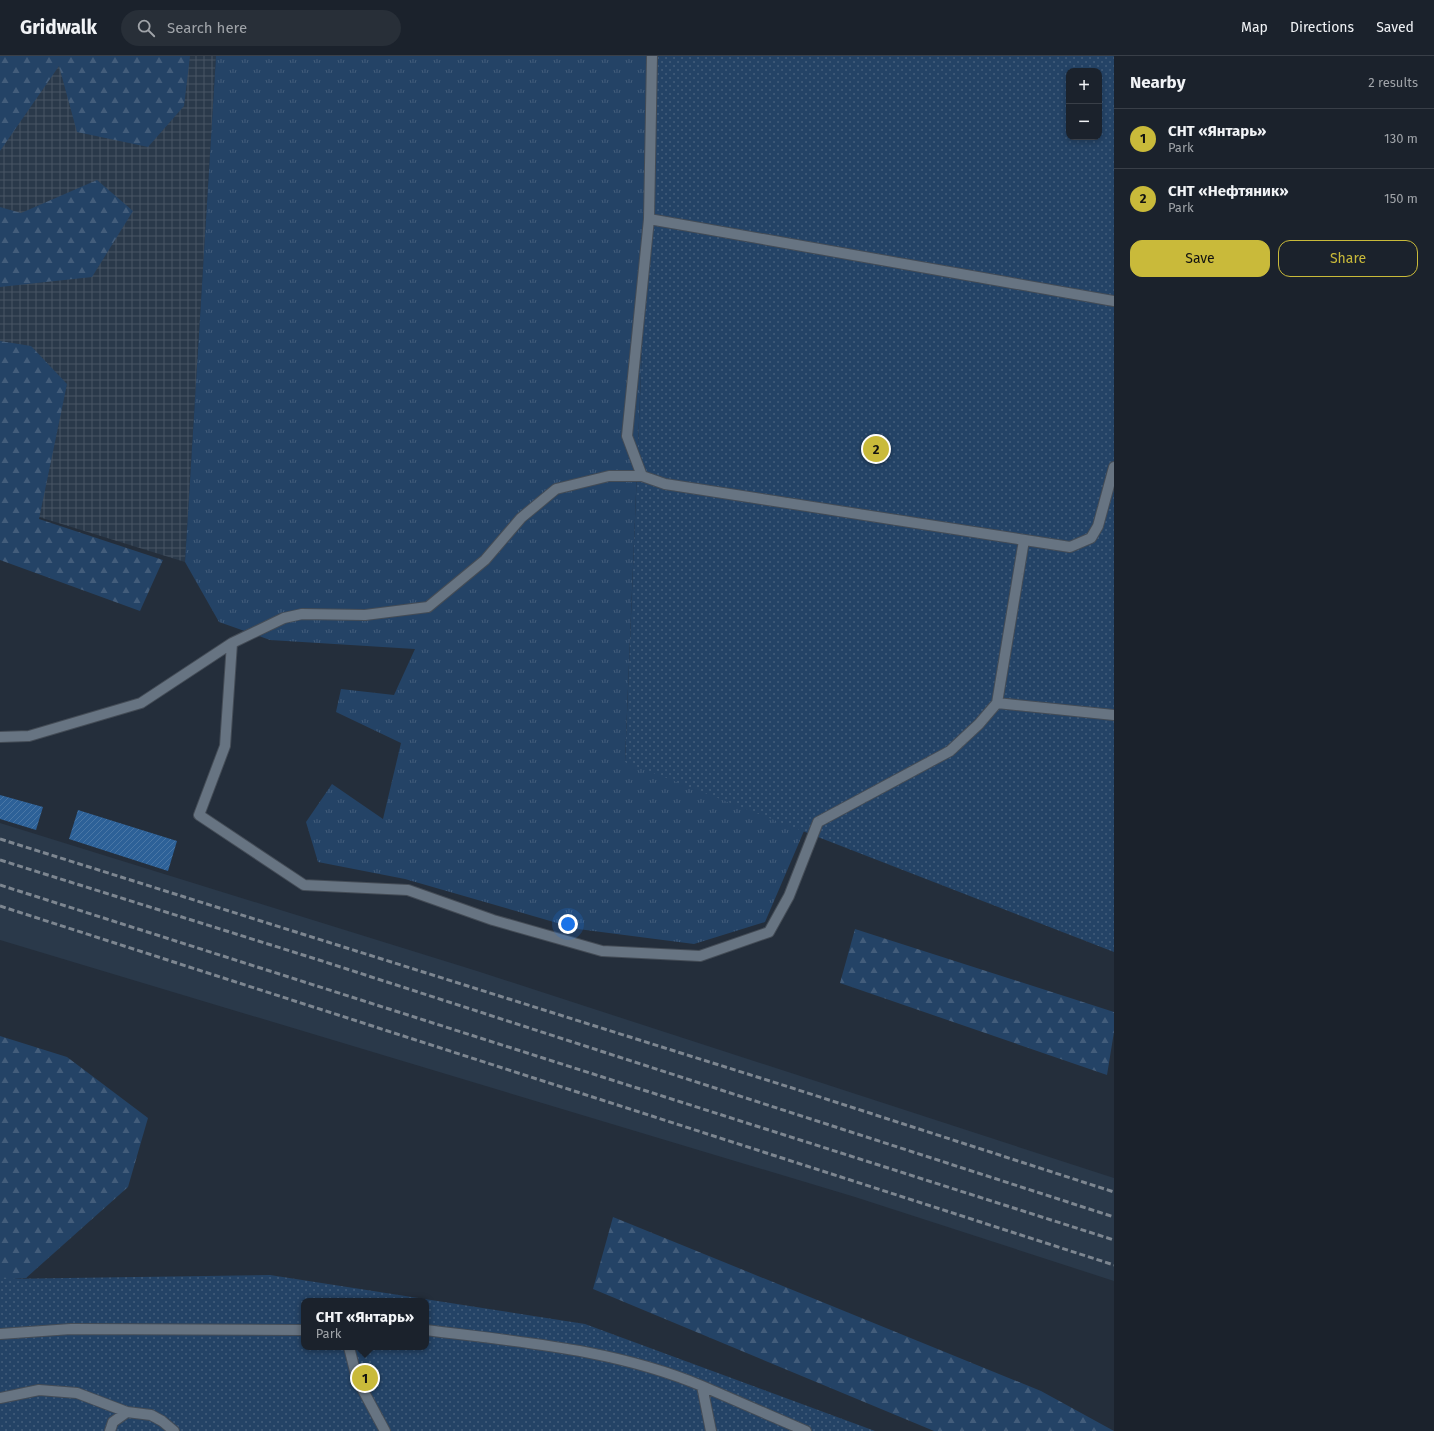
<!DOCTYPE html>
<html lang="en">
<head>
<meta charset="utf-8">
<style>
  body { margin:0; font-family:"Fira Sans",sans-serif; background:#282f38; color:#f1f3f6 }
  .controls { position:absolute; right:12px; top:12px; display:grid; overflow:hidden; border-radius:8px; box-shadow:0 2px 6px #0003 }
  .controls button { width:36px; height:36px; display:grid; place-items:center; padding:0; border:0; border-bottom:1px solid #393f48; background:#1b222c; color:#f1f3f6; font:20px sans-serif }
  .you { position:absolute; left:568px; top:868px; width:14px; height:14px; margin:-10px; border:3px solid #fff; border-radius:50%; background:#1a73e8; box-shadow:0 0 0 6px #1a73e833 }
  .badge { display:grid; place-items:center; width:26px; height:26px; border-radius:50%; background:#c9ba3a; color:#111; font-size:13px; font-weight:700 }
  .pin { position:absolute; translate:-50% -50%; border:2px solid #fff; box-shadow:0 1px 4px #0006 }
  .popup { position:absolute; left:301px; top:1242px; width:128px; height:52px; box-sizing:border-box; display:grid; place-content:center; border-radius:8px; background:#1b222c; filter:drop-shadow(0 1px 3px #0005); font-size:13px; white-space:nowrap; color:#a0a4a9 }
  .popup b { font-size:15px; color:#f1f3f6 }
  .popup::after { content:''; position:absolute; left:50%; top:100%; margin-left:-8px; border:8px solid transparent; border-top-color:#1b222c }
  .list { margin:0; padding:0; list-style:none }
  h2 { display:flex; justify-content:space-between; align-items:center; height:52px; margin:0; padding:0 16px; font-size:17px }
  h2 small { font-size:13px; font-weight:400; color:#a0a4a9 }
  .list li { display:grid; grid-template-columns:26px 1fr auto; gap:12px; align-items:center; box-sizing:border-box; height:60px; padding:0 16px; border-top:1px solid #393f48 }
  .list b { display:block; font-size:15px; white-space:nowrap }
  .list p { margin:0; font-size:13px; white-space:nowrap; color:#a0a4a9 }
  .list em { font-size:13px; font-style:normal; color:#a0a4a9 }
  .actions { display:flex; gap:8px; padding:12px 16px }
  .actions a { flex:1; padding:9px 0; border:1px solid #c9ba3a; border-radius:12px; text-align:center; font-size:14px; color:#c9ba3a }
  .actions .main { background:#c9ba3a; color:#111 }
  .icon { flex:none; width:22px; height:22px; fill:none; stroke:currentColor; stroke-width:2; stroke-linecap:round; stroke-linejoin:round }
  .map { position:relative; flex:none; width:1114px; height:1375px; overflow:hidden }
  header { display:flex; align-items:center; gap:24px; box-sizing:border-box; height:56px; padding:0 20px; background:#1b222c; border-bottom:1px solid #393f48 }
  header strong { font-size:19px }
  nav { display:flex; gap:22px; margin-inline-start:auto; font-size:14px }
  .search { width:280px; height:36px; background:#282f38; display:flex; align-items:center; gap:10px; box-sizing:border-box; padding:0 14px; border-radius:22px; color:#a0a4a9; font-size:15px }
  main { display:flex }
  aside { flex:1; background:#1b222c }
  .map>svg:first-child { display:block }
  .built { fill:#2a394a }
  .industrial { fill:url(#industrial-grid) }
  .grass { fill:url(#grass-tufts) }
  .forest { fill:url(#forest-firs) }
  .garden { fill:url(#garden-dots); fill-rule:evenodd }
  .building { fill:url(#building-hatch) }
  .lines { fill:none; stroke-linecap:round; stroke-linejoin:round }
  .lane-casing { stroke:#444c56; stroke-width:12 }
  .lane { stroke:#677482; stroke-width:10 }
  .rail { stroke:#7d8690; stroke-width:3; stroke-dasharray:6 3; stroke-linecap:butt }
</style>
</head>
<body>
<header>
<strong>Gridwalk</strong>
<div class="search"><svg class="icon" aria-label="search" viewBox="0 0 24 24"><circle cx="10" cy="10" r="6"/><path d="M15 15l6 6"/></svg>Search here</div>
<nav><a>Map</a><a>Directions</a><a>Saved</a></nav>
</header>
<main>
<div class="map">
<svg width="1114" height="1375" viewBox="0 0 1114 1375">
  <defs>
    <pattern id="industrial-grid" width="8" height="8" patternUnits="userSpaceOnUse"><rect width="8" height="8" fill="#2a394a"/><path d="M0 4h8M4 0v8" fill="none" stroke="#485564"/></pattern>
    <pattern id="grass-tufts" width="24" height="20" patternUnits="userSpaceOnUse"><rect width="24" height="20" fill="#244366"/><path d="M3 7l-1-3M5 7V3M7 7l1-3M15 17l-1-3M17 17v-4M19 17l1-3" fill="none" stroke="#435d7b"/></pattern>
    <pattern id="forest-firs" width="22" height="20" patternUnits="userSpaceOnUse"><rect width="22" height="20" fill="#244366"/><path d="M5 1l3.5 6h-7zM16 11l3.5 6h-7z" fill="#435d7b"/></pattern>
    <pattern id="garden-dots" width="8" height="8" patternUnits="userSpaceOnUse"><rect width="8" height="8" fill="#244366"/><path d="M2 2h.1M6 6h.1" fill="none" stroke="#435d7b" stroke-width="1.8" stroke-linecap="round"/></pattern>
    <pattern id="building-hatch" width="6" height="6" patternUnits="userSpaceOnUse"><rect width="6" height="6" fill="#2d6198"/><path d="M-1 1l2-2M0 6l6-6M5 7l2-2" fill="none" stroke="#4a77a6"/></pattern>
  </defs>
  <rect width="100%" height="100%" fill="#242e3b"/>
  <path class="built" d="M 0,767 L 477,915 L 1114,1122 L 1114,1225 L 855,1141 L 0,884 Z"/>
  <path class="industrial" d="M 0,0 L 216,0 L 185,506 L 0,449 Z"/>
  <path class="grass" d="M 216,0 L 654,0 L 625,705 L 804,775 L 765,866 L 694,888 L 578,873 L 405,823 L 318,806 L 306,766 L 332,728 L 383,763 L 401,687 L 336,656 L 341,633 L 394,639 L 415,593 L 270,584 L 219,566 L 185,506 Z"/>
  <path class="forest" d="M 0,0 L 190,0 L 184,50 L 148,91 L 77,76 L 59,10 L 0,95 Z
    M 97,124 L 133,155 L 92,221 L 0,231 L 0,151 L 21,157 Z
    M 0,285 L 31,290 L 67,328 L 39,463 L 163,504 L 140,555 L 0,504 Z
    M 855,873 L 1114,956 L 1114,976 L 1107,1019 L 840,927 Z
    M 0,980 L 67,1001 L 148,1062 L 128,1131 L 26,1222 L 0,1224 Z
    M 613,1161 L 1041,1335 L 1114,1375 L 934,1375 L 593,1233 Z"/>
  <path class="garden" d="M 654,0 L 1114,0 L 1114,896 L 625,706 ZM 1069,15 L 1099,15 L 1099,81 L 1069,81 Z
    M 270,1219 L 585,1268 L 875,1375 L 0,1375 L 0,1223 ZM 304,1245 L 426,1245 L 426,1291 L 304,1291 Z"/>
  <path class="building" d="M 0,739 L 43,751 L 36,774 L 0,763 Z
    M 78,754 L 177,785 L 168,815 L 69,783 Z"/>
  <g class="lines">
    <defs>
      <path id="lane" d="M 649,163 L 1114,245
        M 642,420 L 627,380 L 649,163 L 652,0
        M 232,587 L 284,562 L 302,558 L 365,559 L 428,551 L 485,504 L 521,462 L 556,433 L 609,420 L 642,420 L 665,428 L 1070,491 L 1091,482 L 1098,470 L 1114,411
        M 997,647 L 1024,484
        M 0,681 L 29,680 L 141,647 L 232,587 L 225,690 L 199,759 L 304,829 L 408,834 L 493,864 L 602,895 L 700,900 L 769,876 L 789,840 L 818,766 L 950,695 L 979,668 L 997,647 L 1114,659
        M 426,1274 C 519,1286 615,1293 702,1330 L 711,1375
        M 0,1278 L 71,1273 L 304,1274
        M 349,1291 L 357,1323 L 385,1375
        M 702,1330 L 806,1375
        M 0,1342 L 39,1334 L 77,1337 L 127,1356 L 151,1359 L 162,1365 L 174,1375
        M 110,1375 L 113,1366 L 127,1356"/>
    </defs>
    <use href="#lane" class="lane-casing"/>
    <use href="#lane" class="lane"/>
    <path class="rail" d="M 0,783 L 789,1031 L 1114,1136
      M 0,804 L 319,904 L 1114,1161
      M 0,829 L 1114,1184
      M 0,850 L 1114,1209"/>
  </g>
</svg>
<div class="controls">
<button>+</button>
<button>−</button>
</div>
<div class="you"></div>
<div class="pin badge" style="left:365px;top:1322px">1</div>
<div class="popup"><b>СНТ «Янтарь»</b>Park</div>
<div class="pin badge" style="left:876px;top:393px">2</div>
</div>
<aside>
<h2>Nearby<small>2 results</small></h2>
<ul class="list">
<li><span class="badge">1</span><div><b>СНТ «Янтарь»</b><p>Park</p></div><em>130 m</em></li>
<li><span class="badge">2</span><div><b>СНТ «Нефтяник»</b><p>Park</p></div><em>150 m</em></li>
</ul>
<div class="actions"><a class="main">Save</a><a>Share</a></div>
</aside>
</main>
</body>
</html>
